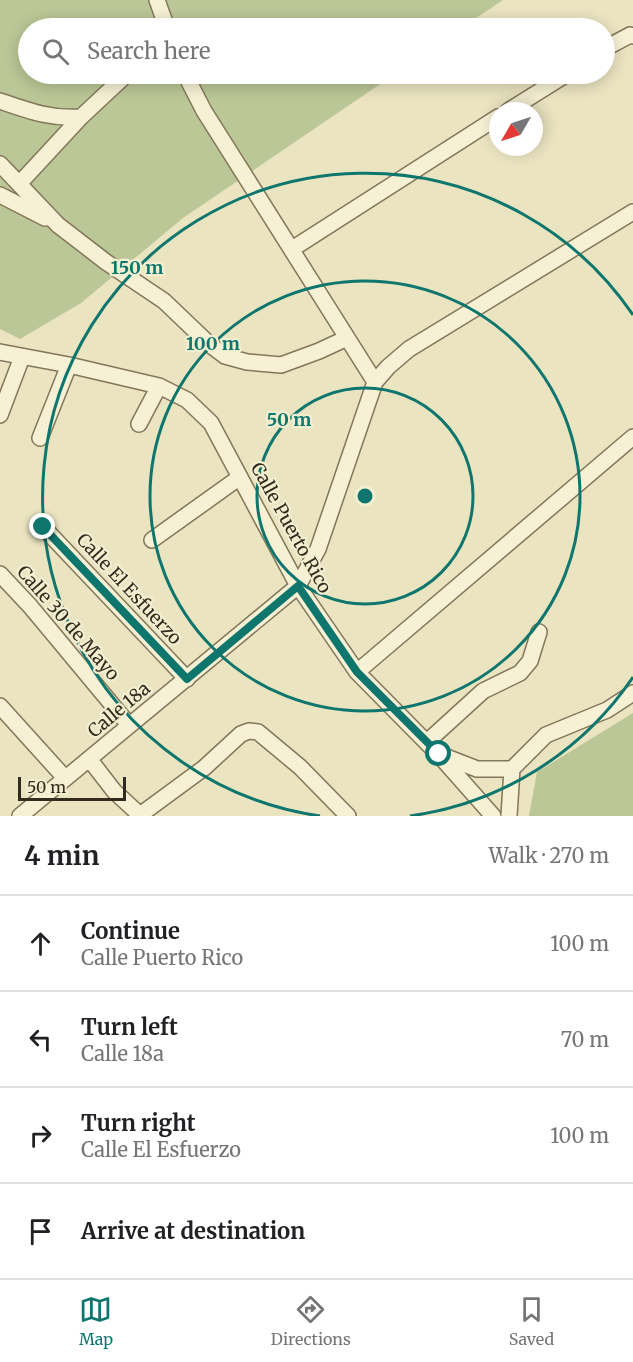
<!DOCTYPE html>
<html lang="en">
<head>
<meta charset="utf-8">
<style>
  body { margin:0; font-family:Merriweather,serif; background:#f6f6f6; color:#202124 }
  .compass { position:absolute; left:489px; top:102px; width:54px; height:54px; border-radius:50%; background:#fff; box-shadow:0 3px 15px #0003; rotate:231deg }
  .scale { position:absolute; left:18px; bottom:15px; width:108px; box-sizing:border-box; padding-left:6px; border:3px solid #332b1d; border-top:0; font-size:16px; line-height:21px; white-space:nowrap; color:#332b1d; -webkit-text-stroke:4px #f2eed0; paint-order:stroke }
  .stop { position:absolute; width:18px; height:18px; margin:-14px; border:4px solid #0f766e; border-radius:50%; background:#fff }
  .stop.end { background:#0f766e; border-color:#fff; box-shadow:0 2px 6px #0008 }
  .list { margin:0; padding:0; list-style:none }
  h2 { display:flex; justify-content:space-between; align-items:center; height:78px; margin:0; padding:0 24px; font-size:26px }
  h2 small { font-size:20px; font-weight:400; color:#757577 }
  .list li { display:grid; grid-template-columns:39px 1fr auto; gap:18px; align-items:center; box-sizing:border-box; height:96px; padding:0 24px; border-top:2px solid #e0e0e0 }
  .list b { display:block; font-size:22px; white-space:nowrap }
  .list p { margin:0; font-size:20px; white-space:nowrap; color:#757577 }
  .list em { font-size:20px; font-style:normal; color:#757577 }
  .icon { flex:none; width:33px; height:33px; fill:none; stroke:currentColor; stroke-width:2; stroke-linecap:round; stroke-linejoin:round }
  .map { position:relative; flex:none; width:633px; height:816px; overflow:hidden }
  .search { position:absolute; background:#fff; box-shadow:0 3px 15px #0003; left:18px; right:18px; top:18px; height:66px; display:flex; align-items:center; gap:15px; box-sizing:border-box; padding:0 21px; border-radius:33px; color:#757577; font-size:22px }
  .sheet { height:462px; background:#fff }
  nav { display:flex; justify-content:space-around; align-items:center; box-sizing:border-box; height:84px; border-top:2px solid #e0e0e0; background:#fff; font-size:16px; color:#757577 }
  nav a { display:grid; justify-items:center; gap:3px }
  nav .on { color:#0f766e }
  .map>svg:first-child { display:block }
  .green { fill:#bbc796 }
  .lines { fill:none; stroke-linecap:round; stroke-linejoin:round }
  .street-casing { stroke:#83765a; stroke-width:18 }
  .street { stroke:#f6f1d4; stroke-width:15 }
  .route { stroke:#0f766e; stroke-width:8 }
  .ring { fill:none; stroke:#0f766e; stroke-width:3 }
  .labels { text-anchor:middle; stroke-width:4.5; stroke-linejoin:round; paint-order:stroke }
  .street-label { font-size:18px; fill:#332b1d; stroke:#f2eed0 }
  .centre { fill:#0f766e; stroke:#f2eed0; stroke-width:3 }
  .ring-label { font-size:18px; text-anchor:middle; font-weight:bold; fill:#0f766e; stroke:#f2eed0; stroke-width:4.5; stroke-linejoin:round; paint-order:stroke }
</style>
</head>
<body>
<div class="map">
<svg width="633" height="816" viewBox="0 0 633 816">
  <rect width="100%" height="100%" fill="#eae4c1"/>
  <path class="green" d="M 0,0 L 503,0 L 461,28 L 28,28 L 28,74 L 395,74 L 183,218 L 81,303 L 20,339 L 0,329 Z
    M 633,713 L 633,816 L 529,816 L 537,772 Z"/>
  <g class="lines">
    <defs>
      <path id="street" d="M 157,0 L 167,28
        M 604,49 L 630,35 L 633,36
        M 185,74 L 204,111 L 375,382
        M 0,101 C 29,111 50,119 81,117
        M 508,111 L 567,74
        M 0,164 L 58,225 L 106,262 L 164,301 L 209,344 L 225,356 L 247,362 L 281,365 L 319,351 L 347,338
        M 19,184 L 81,117 L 127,74
        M 0,195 L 45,218
        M 292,249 L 498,117
        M 0,352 L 69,365 L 159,386 L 187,400 L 211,423 L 298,586 L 357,672 L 439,755 L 493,816
        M 0,415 L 22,357
        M 139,424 L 159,386
        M 40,438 L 69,365
        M 43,527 L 187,679
        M 152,540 L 240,477
        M 0,574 L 30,606 L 129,725
        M 357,672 L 633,437
        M 0,706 L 65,778
        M 427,742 L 483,691 L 520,673 L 530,661 L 539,632
        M 441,755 L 477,769 L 512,769 L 546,735 L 607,710 L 633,693
        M 90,760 L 114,791 L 141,816
        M 140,815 L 204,768 L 241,734 L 249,731 L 258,732 L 300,767 L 348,816
        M 20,816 L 298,586 L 318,549 L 375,382 L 388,367 L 409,349 L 633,212
        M 509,816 L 512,769"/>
    </defs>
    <use href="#street" class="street-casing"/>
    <use href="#street" class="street"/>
  </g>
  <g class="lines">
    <path class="route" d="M 43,527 L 187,679 L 298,586 L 357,672 L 439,754"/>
  </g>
  <g class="ring">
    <circle cx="365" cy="496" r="108"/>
    <circle cx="365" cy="496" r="215"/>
    <path d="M633 677A323 323 0 0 1 410 816M320 816A323 323 0 1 1 633 315"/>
  </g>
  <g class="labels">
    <g class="street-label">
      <text transform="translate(291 528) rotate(61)" y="6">Calle Puerto Rico</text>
      <text transform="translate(129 589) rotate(47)" y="6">Calle El Esfuerzo</text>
      <text transform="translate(68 623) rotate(49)" y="6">Calle 30 de Mayo</text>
      <text transform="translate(119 710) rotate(-40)" y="6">Calle 18a</text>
    </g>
  </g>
  <circle cx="365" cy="496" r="9" class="centre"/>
  <g class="ring-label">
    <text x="137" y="274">150 m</text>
    <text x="213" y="350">100 m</text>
    <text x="289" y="426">50 m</text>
  </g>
</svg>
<svg class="compass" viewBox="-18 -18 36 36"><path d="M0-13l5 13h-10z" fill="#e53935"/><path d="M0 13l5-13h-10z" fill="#757577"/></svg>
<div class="scale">50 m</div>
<div class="stop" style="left:439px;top:754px"></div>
<div class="stop end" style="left:43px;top:527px"></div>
<div class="search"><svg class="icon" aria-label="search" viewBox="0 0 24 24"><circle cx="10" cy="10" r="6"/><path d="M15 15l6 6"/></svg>Search here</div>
</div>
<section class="sheet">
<h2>4 min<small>Walk · 270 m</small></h2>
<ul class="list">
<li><svg class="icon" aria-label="ahead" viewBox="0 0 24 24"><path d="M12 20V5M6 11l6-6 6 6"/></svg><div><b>Continue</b><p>Calle Puerto Rico</p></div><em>100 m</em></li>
<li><svg class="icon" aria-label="left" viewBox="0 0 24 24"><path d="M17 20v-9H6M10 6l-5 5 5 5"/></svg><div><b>Turn left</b><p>Calle 18a</p></div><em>70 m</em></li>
<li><svg class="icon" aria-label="right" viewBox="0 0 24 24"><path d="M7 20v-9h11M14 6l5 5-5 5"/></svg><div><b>Turn right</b><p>Calle El Esfuerzo</p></div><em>100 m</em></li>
<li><svg class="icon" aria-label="arrive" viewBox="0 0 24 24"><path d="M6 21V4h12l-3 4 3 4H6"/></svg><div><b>Arrive at destination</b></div></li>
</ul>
</section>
<nav>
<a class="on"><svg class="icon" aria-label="map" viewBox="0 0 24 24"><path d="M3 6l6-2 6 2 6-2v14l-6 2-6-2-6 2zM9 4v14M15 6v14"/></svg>Map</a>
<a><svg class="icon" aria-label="directions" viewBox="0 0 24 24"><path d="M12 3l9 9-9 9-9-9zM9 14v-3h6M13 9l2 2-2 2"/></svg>Directions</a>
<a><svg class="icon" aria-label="saved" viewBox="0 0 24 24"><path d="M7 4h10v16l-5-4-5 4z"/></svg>Saved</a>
</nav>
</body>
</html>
